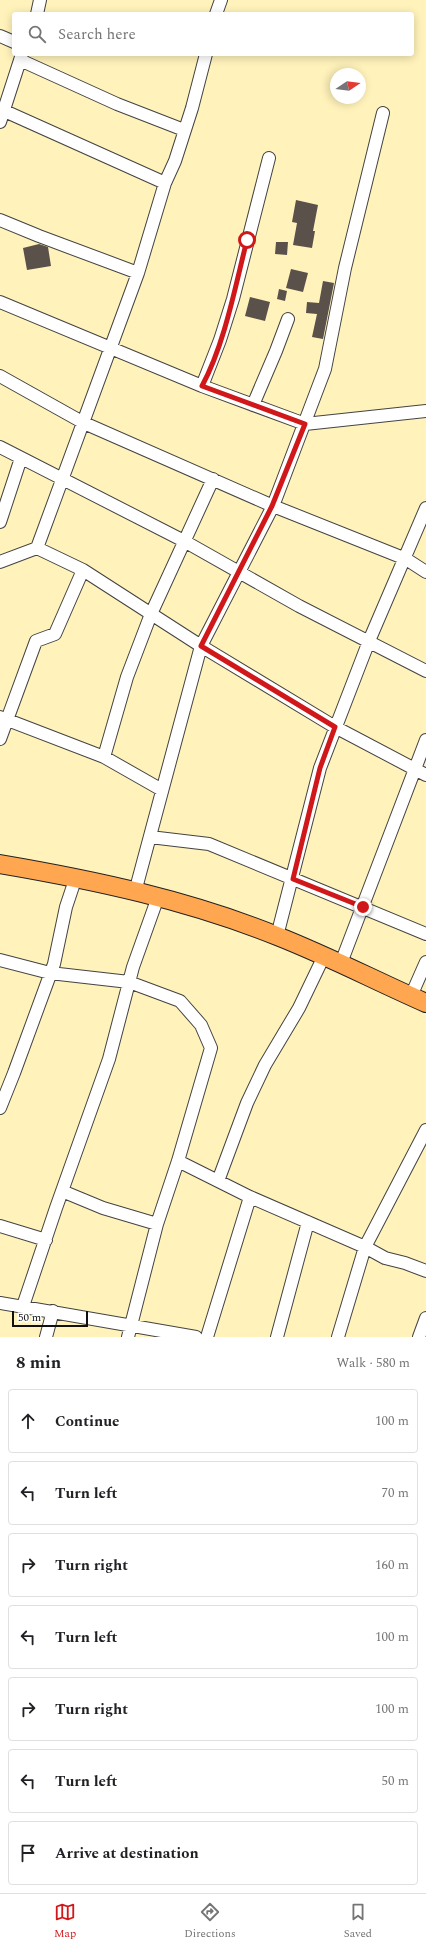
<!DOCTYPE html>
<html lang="en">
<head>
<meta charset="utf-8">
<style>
  body { margin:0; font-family:Spectral,serif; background:#f6f6f6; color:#202124 }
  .compass { position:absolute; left:330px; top:68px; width:36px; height:36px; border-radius:50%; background:#fff; box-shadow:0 2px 10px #0003; rotate:77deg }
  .scale { position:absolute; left:12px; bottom:10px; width:76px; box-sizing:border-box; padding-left:4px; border:2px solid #101010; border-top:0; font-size:11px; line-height:14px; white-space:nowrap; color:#101010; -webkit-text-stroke:3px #fff; paint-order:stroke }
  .stop { position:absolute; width:12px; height:12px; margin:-9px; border:3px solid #d0181a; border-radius:50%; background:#fff }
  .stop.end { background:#d0181a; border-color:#fff; box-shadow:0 1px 4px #0008 }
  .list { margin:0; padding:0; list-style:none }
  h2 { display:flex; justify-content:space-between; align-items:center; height:52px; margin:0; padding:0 16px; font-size:17px }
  h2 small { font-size:13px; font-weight:400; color:#757577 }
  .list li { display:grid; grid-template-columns:26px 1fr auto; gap:12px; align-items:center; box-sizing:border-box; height:64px; margin:0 8px 8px; padding:0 8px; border:1px solid #e0e0e0; border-radius:4px }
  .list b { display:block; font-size:15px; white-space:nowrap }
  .list em { font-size:13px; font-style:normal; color:#757577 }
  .icon { flex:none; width:22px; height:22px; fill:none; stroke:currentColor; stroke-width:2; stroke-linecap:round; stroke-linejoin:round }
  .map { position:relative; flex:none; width:426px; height:1337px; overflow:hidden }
  .search { position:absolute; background:#fff; box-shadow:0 2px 10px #0003; left:12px; right:12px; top:12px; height:44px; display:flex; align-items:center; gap:10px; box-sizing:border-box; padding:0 14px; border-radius:4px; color:#757577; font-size:15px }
  .sheet { height:556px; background:#fff }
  nav { display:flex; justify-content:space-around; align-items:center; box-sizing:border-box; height:56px; border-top:1px solid #e0e0e0; background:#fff; font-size:11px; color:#757577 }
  nav a { display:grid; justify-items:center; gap:2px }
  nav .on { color:#d0181a }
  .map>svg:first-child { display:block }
  .sand { fill:#fff2ba; fill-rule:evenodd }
  .building { fill:#5a514b }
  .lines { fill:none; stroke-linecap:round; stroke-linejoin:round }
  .minor-casing { stroke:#434343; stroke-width:14 }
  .highway-casing { stroke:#212121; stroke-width:20 }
  .minor { stroke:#fff; stroke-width:12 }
  .highway { stroke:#ffa650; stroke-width:18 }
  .route { stroke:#d0181a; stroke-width:5 }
</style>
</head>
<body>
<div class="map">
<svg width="426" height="1337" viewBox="0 0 426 1337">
  <rect width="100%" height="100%" fill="#fffdf2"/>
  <path class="sand" d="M 0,0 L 426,0 L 426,1337 L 0,1337 ZM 14,14 L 412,14 L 412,54 L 14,54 ZM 336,74 L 360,74 L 360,98 L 336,98 Z"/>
  <path class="building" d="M 296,200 L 318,205 L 313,231 L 315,231 L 312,248 L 293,245 L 297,223 L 292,222 Z
    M 276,242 L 288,242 L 287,255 L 275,254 Z
    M 39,244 L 48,247 L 51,266 L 27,270 L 23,248 Z
    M 291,269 L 308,273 L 303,292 L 286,288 Z
    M 323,281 L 334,283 L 323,339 L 312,337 L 317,314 L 306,313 L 307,302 L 319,303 Z
    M 279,289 L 287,291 L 285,301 L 277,299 Z
    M 250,297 L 270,302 L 265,321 L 245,316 Z"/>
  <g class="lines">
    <defs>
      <path id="minor" d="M 37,14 L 40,0
        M 216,14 L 221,0
        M 0,36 L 14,42
        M 20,60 L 117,104 L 184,130
        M 0,109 L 165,183
        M 0,122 L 22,54
        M 0,220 L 39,236 L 138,273
        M 0,302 L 202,386 L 305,424 L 426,411
        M 0,376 L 84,423 L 273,506 L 406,559 L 426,572
        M 202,386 L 220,340 L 233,299 L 269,158
        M 253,405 L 276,351 L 288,319
        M 0,447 L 184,541 L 299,606 L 426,671
        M 0,522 L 21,458
        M 37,548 L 83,570 L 201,646 L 335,727 L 426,775
        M 0,562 L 37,548 L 138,273 L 165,183 L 175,161 L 192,108 L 206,54
        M 0,717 L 104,757 L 162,790
        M 0,739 L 36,641 L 55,634 L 83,570
        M 104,757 L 127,677 L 151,614 L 213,479
        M 150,837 L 209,844 L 426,934
        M 135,892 L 201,646 L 273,506 L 325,369 L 345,268 L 383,113
        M 277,936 L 320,768 L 369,641 L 426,508
        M 0,960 L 50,973 L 129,982 L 180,1001 L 201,1025 L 211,1048 L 178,1161 L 157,1224 L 128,1337
        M 341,963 L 426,740
        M 411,996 L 426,962
        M 0,1108 L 14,1073 L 54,964 L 66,907 L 76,877
        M 178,1161 L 250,1197 L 365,1247 L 385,1258 L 405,1263 L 426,1271
        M 218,1181 L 247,1103 L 265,1065 L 299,1008 L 324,956
        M 62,1191 L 103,1208 L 157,1224
        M 0,1226 L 46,1240
        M 0,1303 L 196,1337
        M 23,1306 L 56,1208 L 109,1059 L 133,967 L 158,897
        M 46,1337 L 53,1311
        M 207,1337 L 250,1197
        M 277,1337 L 308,1222
        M 338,1337 L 365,1247 L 426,1130
        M 419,1337 L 426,1318"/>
      <path id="highway" d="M 0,864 C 94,880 188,900 277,936 C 328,956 376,981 426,1003"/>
    </defs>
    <use href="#minor" class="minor-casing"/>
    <use href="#highway" class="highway-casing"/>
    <use href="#minor" class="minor"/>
    <use href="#highway" class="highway"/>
  </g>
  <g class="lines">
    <path class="route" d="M 247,240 C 235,287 225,343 202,386 L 305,424 L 272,506 L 201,646 L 335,727 L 320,768 L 293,879 L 363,907"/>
  </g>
</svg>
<svg class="compass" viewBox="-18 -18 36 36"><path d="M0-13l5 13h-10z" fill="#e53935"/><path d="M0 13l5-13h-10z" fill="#757577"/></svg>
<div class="scale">50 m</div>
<div class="stop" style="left:247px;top:240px"></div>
<div class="stop end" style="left:363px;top:907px"></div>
<div class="search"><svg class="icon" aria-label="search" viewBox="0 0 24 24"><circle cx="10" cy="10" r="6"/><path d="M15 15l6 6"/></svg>Search here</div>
</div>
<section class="sheet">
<h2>8 min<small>Walk · 580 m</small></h2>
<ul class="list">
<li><svg class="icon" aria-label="ahead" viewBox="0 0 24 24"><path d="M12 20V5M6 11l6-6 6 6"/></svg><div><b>Continue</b></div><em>100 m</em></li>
<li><svg class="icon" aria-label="left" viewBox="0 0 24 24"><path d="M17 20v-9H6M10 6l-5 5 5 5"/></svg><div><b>Turn left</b></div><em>70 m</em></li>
<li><svg class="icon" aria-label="right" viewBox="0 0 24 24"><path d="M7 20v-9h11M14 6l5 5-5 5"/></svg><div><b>Turn right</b></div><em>160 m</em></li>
<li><svg class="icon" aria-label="left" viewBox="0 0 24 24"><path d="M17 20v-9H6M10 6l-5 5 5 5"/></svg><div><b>Turn left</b></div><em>100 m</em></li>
<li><svg class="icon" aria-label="right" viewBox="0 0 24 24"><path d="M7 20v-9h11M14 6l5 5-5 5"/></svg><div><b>Turn right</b></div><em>100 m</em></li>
<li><svg class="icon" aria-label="left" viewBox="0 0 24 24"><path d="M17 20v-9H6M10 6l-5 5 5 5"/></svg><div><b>Turn left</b></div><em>50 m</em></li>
<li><svg class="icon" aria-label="arrive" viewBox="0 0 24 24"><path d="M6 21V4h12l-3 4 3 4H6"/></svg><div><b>Arrive at destination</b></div></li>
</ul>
</section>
<nav>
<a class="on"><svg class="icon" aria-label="map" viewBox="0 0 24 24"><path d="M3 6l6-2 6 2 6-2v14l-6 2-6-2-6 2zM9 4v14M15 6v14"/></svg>Map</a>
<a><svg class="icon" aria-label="directions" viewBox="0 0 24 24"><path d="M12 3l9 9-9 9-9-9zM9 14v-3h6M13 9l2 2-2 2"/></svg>Directions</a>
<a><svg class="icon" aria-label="saved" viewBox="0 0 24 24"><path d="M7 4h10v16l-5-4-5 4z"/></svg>Saved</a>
</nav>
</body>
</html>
